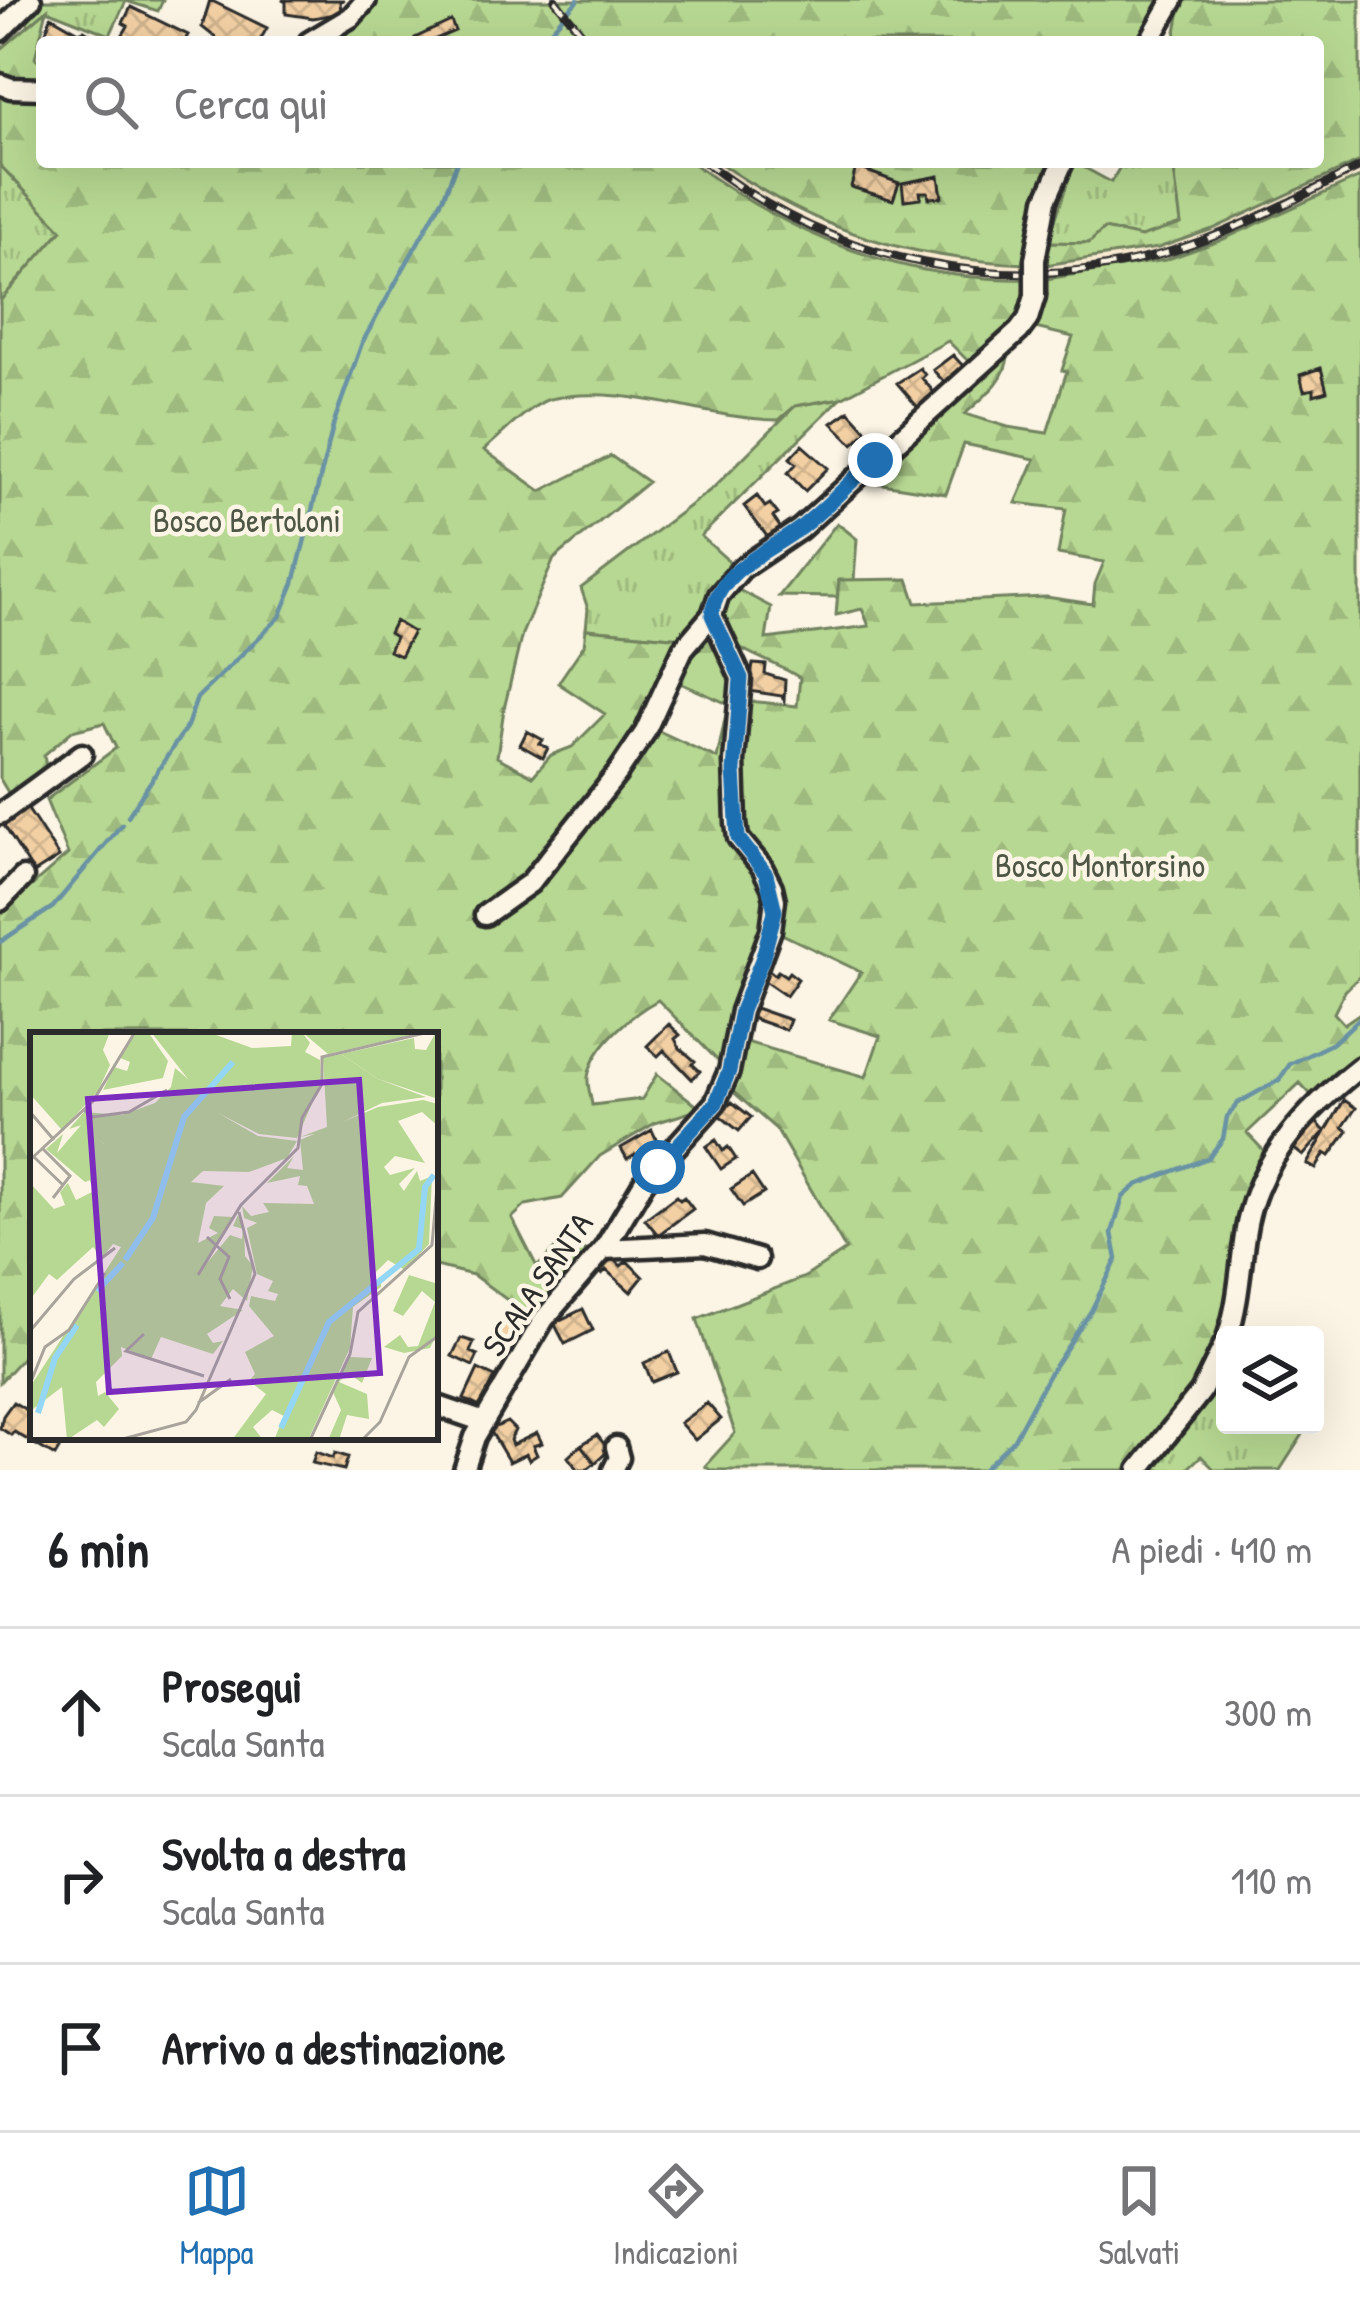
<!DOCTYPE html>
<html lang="it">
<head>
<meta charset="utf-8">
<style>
  body { margin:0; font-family:"Patrick Hand",sans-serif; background:#f6f6f6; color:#202124 }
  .controls { position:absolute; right:36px; bottom:36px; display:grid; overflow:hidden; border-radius:12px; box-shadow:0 12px 48px #0002 }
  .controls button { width:108px; height:108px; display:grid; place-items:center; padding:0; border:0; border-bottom:3px solid #e0e0e0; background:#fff; color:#202124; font:60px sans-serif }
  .stop { position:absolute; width:36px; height:36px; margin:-27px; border:9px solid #1f6fb2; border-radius:50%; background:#fff }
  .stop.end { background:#1f6fb2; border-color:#fff; box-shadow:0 3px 12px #0008 }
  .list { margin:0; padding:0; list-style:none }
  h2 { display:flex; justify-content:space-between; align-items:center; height:156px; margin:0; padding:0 48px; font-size:51px }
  h2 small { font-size:39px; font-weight:400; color:#757577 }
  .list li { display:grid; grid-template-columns:78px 1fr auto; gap:36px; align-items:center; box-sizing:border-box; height:168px; padding:0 48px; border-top:3px solid #e0e0e0 }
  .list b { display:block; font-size:45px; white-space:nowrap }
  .list p { margin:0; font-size:39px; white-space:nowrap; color:#757577 }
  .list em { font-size:39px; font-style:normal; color:#757577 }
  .icon { flex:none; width:66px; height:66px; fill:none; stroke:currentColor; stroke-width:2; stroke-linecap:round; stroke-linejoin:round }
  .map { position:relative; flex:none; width:1360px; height:1470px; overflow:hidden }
  .search { position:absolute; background:#fff; box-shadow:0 12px 48px #0002; left:36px; right:36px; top:36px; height:132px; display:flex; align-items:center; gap:30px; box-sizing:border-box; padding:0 42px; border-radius:12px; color:#757577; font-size:45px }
  .sheet { height:660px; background:#fff }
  nav { display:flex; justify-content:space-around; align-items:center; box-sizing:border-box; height:168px; border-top:3px solid #e0e0e0; background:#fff; font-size:33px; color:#757577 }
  nav a { display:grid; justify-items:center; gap:6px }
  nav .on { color:#1f6fb2 }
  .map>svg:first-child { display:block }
  .built { fill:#f9ead2 }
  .grass { fill:url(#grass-tufts); stroke:#71825e; stroke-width:3 }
  .forest { fill:url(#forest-firs); stroke:#71825e; stroke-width:3 }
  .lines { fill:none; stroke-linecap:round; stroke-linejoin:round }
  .stream { stroke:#6992a4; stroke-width:4.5 }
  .building { fill:url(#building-cross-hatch); stroke:#2b2b2b; stroke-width:3 }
  .minor-casing { stroke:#2b2b2b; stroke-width:27 }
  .minor { stroke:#fcf5e5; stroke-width:18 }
  .rail-casing { stroke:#2b2b2b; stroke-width:9 }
  .rail { stroke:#fcf5e5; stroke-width:4.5; stroke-dasharray:14; stroke-linecap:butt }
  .minor-bridge-casing { stroke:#2b2b2b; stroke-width:27; stroke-linecap:butt }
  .minor-bridge { stroke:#fcf5e5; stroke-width:18 }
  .route { stroke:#1f6fb2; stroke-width:15 }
  .labels { text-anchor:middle; stroke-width:9; stroke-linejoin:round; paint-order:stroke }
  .park-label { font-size:33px; fill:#4e5645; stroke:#fcf5e5 }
  .street-label { font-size:33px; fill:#2b2b2b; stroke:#fcf5e5 }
  .inset-river { fill:none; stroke:#93d6f5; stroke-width:6 }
  .inset-road { fill:none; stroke:#a8a49b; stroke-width:3 }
  .view { fill:#7b2cbf; fill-opacity:0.15; stroke:#7b2cbf; stroke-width:6 }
  .inset-edge { fill:none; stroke:#2b2b2b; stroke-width:6 }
</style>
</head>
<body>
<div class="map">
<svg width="1360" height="1470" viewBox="0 0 1360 1470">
  <defs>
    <pattern id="grass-tufts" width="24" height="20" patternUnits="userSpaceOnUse" patternTransform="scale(3)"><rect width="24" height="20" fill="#b7d892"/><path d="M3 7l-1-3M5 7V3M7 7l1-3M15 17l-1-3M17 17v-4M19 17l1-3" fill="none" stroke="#9eba7e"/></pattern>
    <pattern id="forest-firs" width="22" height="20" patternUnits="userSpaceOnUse" patternTransform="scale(3)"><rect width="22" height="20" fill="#b7d892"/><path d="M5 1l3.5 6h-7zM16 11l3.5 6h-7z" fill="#9eba7e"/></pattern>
    <pattern id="building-cross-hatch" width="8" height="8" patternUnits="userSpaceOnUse" patternTransform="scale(3)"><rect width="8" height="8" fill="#f3d0a4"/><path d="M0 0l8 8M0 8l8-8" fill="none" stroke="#d0b38d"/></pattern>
  </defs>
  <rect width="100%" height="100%" fill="#fcf5e5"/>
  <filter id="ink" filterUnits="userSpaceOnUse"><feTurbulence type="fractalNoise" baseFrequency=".00833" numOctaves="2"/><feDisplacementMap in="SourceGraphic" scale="24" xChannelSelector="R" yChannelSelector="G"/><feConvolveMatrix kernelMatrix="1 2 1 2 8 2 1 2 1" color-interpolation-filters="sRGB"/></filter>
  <g filter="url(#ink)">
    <path class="built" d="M 1360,161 L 1360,176 L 1219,241 L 1164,260 L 1046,279 L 1001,280 L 915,269 L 834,245 L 736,195 L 691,162 L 718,162 L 798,213 L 843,232 L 978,262 L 1045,265 L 1158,248 L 1213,229 Z"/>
    <path class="grass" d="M 40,0 L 163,0 L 158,11 L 126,1 L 110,35 L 47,10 L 30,27 L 24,17 Z
      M 1074,162 L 1111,182 L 1123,162 L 1173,162 L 1182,224 L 1141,237 L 1105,230 L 1089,243 L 1048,242 Z
      M 0,165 L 62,230 L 0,301 Z
      M 841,398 L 701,536 L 733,565 L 682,638 L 586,629 L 588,609 L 581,588 L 713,488 L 795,406 Z
      M 837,523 L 857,539 L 854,580 L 839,581 L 837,597 L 779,596 Z
      M 1219,1382 L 1225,1386 L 1225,1425 L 1309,1425 L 1280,1470 L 1215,1470 L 1201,1456 L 1186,1470 L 1149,1470 Z"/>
    <path class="forest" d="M 377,0 L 1169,0 L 1144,42 L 327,42 Z
      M 1182,0 L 1360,0 L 1360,161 L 1213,229 L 1158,248 L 1045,265 L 1048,242 L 1089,243 L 1104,229 L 1141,237 L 1181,224 L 1173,162 L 1318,162 L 1318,42 L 1174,42 Z
      M 47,10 L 35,58 L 42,62 L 42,81 L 17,82 L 0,76 L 0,50 Z
      M 0,91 L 42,95 L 42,162 L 691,162 C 790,235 903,282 1028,279 L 1023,318 L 971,364 L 948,341 L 841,398 L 795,406 L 779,420 C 705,420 626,382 550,399 C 533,403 499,437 484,450 L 541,491 L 611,456 L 648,482 L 554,559 L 522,634 L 504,709 L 497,757 L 533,776 L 551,755 L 572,747 L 605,714 L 558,683 L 584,645 L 586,629 L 682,638 L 639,728 L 489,920 L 602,807 L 659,731 L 717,758 L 728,704 L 680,683 L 701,635 L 710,632 L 730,667 L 735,697 L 728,764 L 754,870 L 764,889 L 765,929 L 736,997 L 723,1066 L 658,1000 C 632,1014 593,1046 588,1077 C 587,1085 591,1097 592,1105 L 642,1099 L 657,1074 L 701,1109 L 655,1123 L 600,1156 L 562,1198 L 526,1205 L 512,1218 L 537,1267 L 566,1237 L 590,1254 L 532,1318 L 473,1275 L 435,1266 L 435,1035 L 33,1035 L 33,1346 L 0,1382 L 0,914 L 68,854 L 46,800 L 116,748 L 104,723 L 72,731 L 44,755 L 47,773 L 12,799 L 0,779 L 0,301 L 62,230 L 0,165 Z
      M 718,162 L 1053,162 L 1039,188 L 1027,264 C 907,259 818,231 718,162 Z
      M 1360,177 L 1360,976 L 1345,991 L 1334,1013 L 1344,1024 L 1360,1013 L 1360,1056 L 1313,1097 L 1300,1083 L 1247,1133 L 1266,1153 L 1247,1202 L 1221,1335 L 1180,1405 L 1127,1470 L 710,1470 L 705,1466 L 735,1433 L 697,1319 L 805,1277 L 846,1250 L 776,1129 L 730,1089 L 743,1041 L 866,1077 L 880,1036 L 829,1020 L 861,972 L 780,933 L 782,899 L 778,875 L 747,832 L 744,810 L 742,763 L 748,701 L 797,706 L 800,678 C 761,651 698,651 733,587 L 771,607 L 766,639 L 869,626 L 862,609 L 836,615 L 839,580 L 908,579 L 916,603 L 1046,597 L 1093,604 L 1095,584 L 1104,562 L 1058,554 L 1066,509 L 1016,503 L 1035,459 L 964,444 L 946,494 L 863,481 L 1008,355 C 1007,381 982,398 965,414 L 1008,427 L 1047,433 L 1067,371 L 1062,370 L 1073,337 L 1035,328 L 1046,303 L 1046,279 L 1165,260 L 1219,241 Z"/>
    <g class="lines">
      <path class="stream" d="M 540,42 L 578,0
        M 128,816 L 187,726 L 197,698 L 280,617 L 294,583 L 334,422 L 362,343 L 444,196 L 457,162
        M 0,942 L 53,907 L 122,824
        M 983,1470 L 1014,1439 L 1048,1376 L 1091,1311 L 1117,1259 L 1112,1233 L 1123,1197 L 1137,1185 L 1208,1158 L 1223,1139 L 1227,1117 L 1238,1103 L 1279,1080 L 1290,1064 L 1333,1043 L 1360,1018"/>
    </g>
    <path class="building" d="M 210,0 L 267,28 L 259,42 L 221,42 L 202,27 Z
      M 282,0 L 344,0 L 340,1 L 341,13 L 313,18 L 286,14 L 286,2 Z
      M 131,7 L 188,35 L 184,42 L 134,42 L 122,36 L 128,26 L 123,23 Z
      M 51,16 L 79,32 L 84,30 L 103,42 L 43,42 Z
      M 451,21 L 455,31 L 429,42 L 417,42 L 415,38 Z
      M 856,167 L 899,183 L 893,200 L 851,187 Z
      M 939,176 L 942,197 L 929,198 L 928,192 L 920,192 L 921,198 L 904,200 L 902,183 Z
      M 953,355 L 963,366 L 944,382 L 933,370 Z
      M 920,368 L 925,375 L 922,378 L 937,396 L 920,410 L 897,383 Z
      M 1321,368 L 1327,391 L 1314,395 L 1314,389 L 1304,391 L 1300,375 Z
      M 849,411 L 867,431 L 853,444 L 832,423 Z
      M 802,445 L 828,468 L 805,491 L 788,473 L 796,464 L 790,458 Z
      M 757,496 L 765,507 L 770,504 L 778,514 L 773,517 L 782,530 L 769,539 L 744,506 Z
      M 395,621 L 413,632 L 400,656 L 389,651 L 395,637 L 389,633 Z
      M 753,664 L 766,665 L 765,674 L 785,680 L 784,700 L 782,696 L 749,691 Z
      M 527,731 L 543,740 L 540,744 L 548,748 L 543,758 L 520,745 Z
      M 27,808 L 59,857 L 34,873 L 3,824 Z
      M 764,966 L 775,975 L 778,971 L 786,976 L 789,972 L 798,979 L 786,996 L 757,976 Z
      M 755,1008 L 790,1020 L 786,1030 L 751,1018 Z
      M 669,1024 L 680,1035 L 675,1039 L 680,1048 L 695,1061 L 692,1064 L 700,1071 L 692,1079 L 664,1050 L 658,1056 L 647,1046 Z
      M 1344,1100 L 1356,1108 L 1343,1127 L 1348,1131 L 1330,1156 L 1325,1153 L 1316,1169 L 1307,1164 Z
      M 721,1102 L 727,1107 L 732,1102 L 751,1117 L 739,1131 L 714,1111 Z
      M 1312,1118 L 1325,1131 L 1303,1156 L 1293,1148 L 1308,1131 L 1303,1126 Z
      M 652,1130 L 657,1141 L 647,1147 L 650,1153 L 638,1160 L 635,1154 L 627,1159 L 621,1148 Z
      M 716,1140 L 723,1151 L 728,1147 L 736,1159 L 721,1169 L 706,1147 Z
      M 752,1175 L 764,1193 L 743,1206 L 731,1189 Z
      M 676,1196 L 680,1200 L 684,1197 L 693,1209 L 658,1235 L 645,1219 Z
      M 609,1254 L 621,1266 L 627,1261 L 643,1277 L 631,1292 L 606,1270 L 602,1274 L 596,1268 Z
      M 583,1309 L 593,1330 L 565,1344 L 554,1323 Z
      M 507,1315 L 529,1330 L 521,1342 L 508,1340 L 505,1346 L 496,1333 Z
      M 461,1338 L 474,1342 L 470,1352 L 478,1355 L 473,1366 L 452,1356 Z
      M 669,1352 L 677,1372 L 652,1382 L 644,1363 Z
      M 478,1369 L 495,1377 L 480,1407 L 464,1399 Z
      M 13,1402 L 33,1414 L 33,1437 L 51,1437 L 62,1444 L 55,1456 L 14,1432 L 11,1435 L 0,1428 L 3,1416 Z
      M 707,1403 L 721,1419 L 695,1440 L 680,1423 Z
      M 507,1422 L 515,1430 L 510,1440 L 512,1445 L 537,1433 L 542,1443 L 533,1446 L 537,1455 L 529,1460 L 526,1454 L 509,1462 L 490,1430 Z
      M 597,1435 L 609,1450 L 595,1463 L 581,1445 Z
      M 581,1445 L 595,1463 L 586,1470 L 578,1470 L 568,1457 Z
      M 316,1452 L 333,1458 L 335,1453 L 348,1457 L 344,1470 L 312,1463 Z"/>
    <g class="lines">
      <defs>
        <path id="minor" d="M 0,31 L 31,0
          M 309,42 L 351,17 L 366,0
          M 1149,42 L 1173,0
          M 0,84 L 11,88 L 42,89
          M 1035,260 L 1046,200 L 1063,162
          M 0,814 L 82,754
          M 0,901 L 23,877
          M 485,915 L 530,883 L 617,774 L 645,732 L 683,649 L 712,615
          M 604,1249 L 705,1244 L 757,1259
          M 1228,1335 C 1240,1299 1240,1261 1247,1224 C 1260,1158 1309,1107 1360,1067
          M 435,1405 L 484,1422
          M 464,1470 L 475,1437 L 544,1319 L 604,1249 L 644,1182 L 715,1103 L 729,1071 L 741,1011 L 771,930 L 775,900 L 772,887 L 762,867 L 738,838 L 736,823 L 734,762 L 741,678 L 712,615 L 719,595 L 742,568 L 800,529 L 1019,331 L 1028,319 L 1035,296
          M 613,1470 L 619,1458 L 616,1447
          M 1139,1470 L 1201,1392 L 1225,1343"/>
      </defs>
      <use href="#minor" class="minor-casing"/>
      <use href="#minor" class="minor"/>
      <defs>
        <path id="rail" d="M 555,0 L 589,42
          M 705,162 C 835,264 1006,299 1166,253 C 1234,233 1297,198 1360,167"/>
      </defs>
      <use href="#rail" class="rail-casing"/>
      <use href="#rail" class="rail"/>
      <defs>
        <path id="minor-bridge" d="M 1035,296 L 1035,260"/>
      </defs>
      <use href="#minor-bridge" class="minor-bridge-casing"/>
      <use href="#minor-bridge" class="minor-bridge"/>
    </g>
  </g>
  <g class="lines" filter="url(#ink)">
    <path class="route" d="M 658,1167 L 716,1103 L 729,1071 L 741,1011 L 763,957 L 775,911 L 766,874 L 738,838 L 734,771 L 741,678 L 712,615 C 716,569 774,550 804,525 C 829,505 851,481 875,460"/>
  </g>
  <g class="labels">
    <g class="park-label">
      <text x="247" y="532">Bosco Bertoloni</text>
      <text x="1100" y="877">Bosco Montorsino</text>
    </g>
    <g class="street-label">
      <text transform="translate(537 1284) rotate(-55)" y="12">SCALA SANTA</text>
    </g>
  </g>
  <g transform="translate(30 1032)">
    <rect width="408" height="408" fill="#fcf5e5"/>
    <path d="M 272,0 L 394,0 L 298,22 ZM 406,0 L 408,67 L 348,47 L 311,22 L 384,6 L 385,17 L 396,18 ZM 52,92 L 74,112 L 63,147 L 55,150 L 16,117 L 33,102 L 27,121 ZM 320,325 L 342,326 L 332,351 L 318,341 L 309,350 L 337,362 L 339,387 L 317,383 L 309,408 L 298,408 L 311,378 L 302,358 Z" fill="#b7d892"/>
    <path d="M 0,0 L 80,0 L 73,18 L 80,33 L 68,59 L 32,98 L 0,62 ZM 107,0 L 118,0 L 138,29 L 133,46 L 73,58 L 84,35 L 97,39 L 100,30 L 88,25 ZM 121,0 L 178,0 L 222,16 L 261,14 L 262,0 L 272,0 L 280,11 L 275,20 L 290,28 L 291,51 L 267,106 L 229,102 L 188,81 L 228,104 L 267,109 L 257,126 L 219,140 L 173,139 L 161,150 L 194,154 L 176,171 L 168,211 L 188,201 L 179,196 L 184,184 L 203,185 L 167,243 L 200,203 L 212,207 L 213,197 L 203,194 L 208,183 L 214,196 L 215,224 L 223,234 L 217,269 L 203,257 L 190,274 L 213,278 L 177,302 L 183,311 L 193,309 L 183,322 L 131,305 L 121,327 L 91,315 L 92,324 L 66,350 L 68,364 L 75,360 L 89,377 L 74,395 L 67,388 L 37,408 L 32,355 L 3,377 L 0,355 L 91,215 L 83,212 L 72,226 L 63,215 L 27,248 L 19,242 L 0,268 L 0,151 L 24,177 L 35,173 L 30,160 L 38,151 L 46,168 L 64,159 L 55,136 L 74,112 L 52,93 L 39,97 L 54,80 L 92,83 L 125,71 L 141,55 L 145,36 L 158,47 ZM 311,22 L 348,47 L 396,65 L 352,71 L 292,100 L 270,105 L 297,95 L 293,26 ZM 393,68 L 408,72 L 408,94 L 392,80 L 368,89 L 395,131 L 365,124 L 354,135 L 360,143 L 385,136 L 369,152 L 374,159 L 387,139 L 390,149 L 402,144 L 399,212 L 375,238 L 358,228 L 340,246 L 340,252 L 351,247 L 351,255 L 323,275 L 320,316 L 278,408 L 244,408 L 254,384 L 242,378 L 223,395 L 233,408 L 202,408 L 236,362 L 219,349 L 225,342 L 215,320 L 244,304 L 219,274 L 221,264 L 245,269 L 248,262 L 238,259 L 243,249 L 227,242 L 217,196 L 227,191 L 214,186 L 212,174 L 221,184 L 239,180 L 233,171 L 284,172 L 277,154 L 268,153 L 270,144 L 237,151 L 264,124 L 257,136 L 273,138 L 270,108 L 348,75 ZM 379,243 L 408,252 L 408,299 L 400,316 L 374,321 L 354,315 L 370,303 L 378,315 L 388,314 L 405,270 L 392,259 L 373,284 L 363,279 Z" fill="#b7d892"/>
    <path class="inset-river" d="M 95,228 L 123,186 L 154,85 L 203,30M 67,259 L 93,231M 8,381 L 25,326 L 47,293M 251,396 L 299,290 L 389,217 L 395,155 L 404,143"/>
    <path class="inset-road" d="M 54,78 L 62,85 L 99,80 L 137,58M 0,80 L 24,108M 13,117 L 40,144 L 23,166M 4,125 L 34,154M 0,128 L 63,69 L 105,0M 177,205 L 199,225 L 190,247 L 200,267M 168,243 L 211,173 L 268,116 L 272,86 L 292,52 L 292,25 L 399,0M 0,299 L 44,247 L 85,216M 114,302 L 96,319 L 174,344M 0,352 L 15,315 L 39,298 L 75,241M 168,371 L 201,347M 89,408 L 156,390 L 166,378 L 225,242 L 209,180M 280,408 L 320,322 L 328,280 L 402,213 L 408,144M 332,408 L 350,390 L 379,325 L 408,304"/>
    <path class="view" d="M 329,48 L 350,341 L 79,360 L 58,67 Z"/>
    <rect width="408" height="408" class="inset-edge"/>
  </g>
</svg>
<div class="controls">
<button><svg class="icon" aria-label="layers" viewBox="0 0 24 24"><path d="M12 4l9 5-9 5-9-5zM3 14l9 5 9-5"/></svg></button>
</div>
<div class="stop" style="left:658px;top:1167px"></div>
<div class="stop end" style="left:875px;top:460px"></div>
<div class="search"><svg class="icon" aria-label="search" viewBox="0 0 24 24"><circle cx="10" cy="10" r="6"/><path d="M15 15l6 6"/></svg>Cerca qui</div>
</div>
<section class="sheet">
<h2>6 min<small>A piedi · 410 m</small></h2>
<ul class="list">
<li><svg class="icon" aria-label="ahead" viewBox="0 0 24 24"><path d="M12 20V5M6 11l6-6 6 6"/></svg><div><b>Prosegui</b><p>Scala Santa</p></div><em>300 m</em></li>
<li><svg class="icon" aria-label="right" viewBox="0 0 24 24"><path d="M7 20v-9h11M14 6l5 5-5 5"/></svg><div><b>Svolta a destra</b><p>Scala Santa</p></div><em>110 m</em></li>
<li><svg class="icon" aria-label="arrive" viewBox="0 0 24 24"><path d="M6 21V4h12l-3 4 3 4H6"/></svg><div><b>Arrivo a destinazione</b></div></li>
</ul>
</section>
<nav>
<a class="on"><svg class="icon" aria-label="map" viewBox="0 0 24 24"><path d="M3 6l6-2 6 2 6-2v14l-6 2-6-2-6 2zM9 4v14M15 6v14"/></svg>Mappa</a>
<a><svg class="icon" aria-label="directions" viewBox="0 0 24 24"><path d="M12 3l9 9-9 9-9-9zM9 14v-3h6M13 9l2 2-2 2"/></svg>Indicazioni</a>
<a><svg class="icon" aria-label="saved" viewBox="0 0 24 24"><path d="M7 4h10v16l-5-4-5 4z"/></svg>Salvati</a>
</nav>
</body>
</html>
